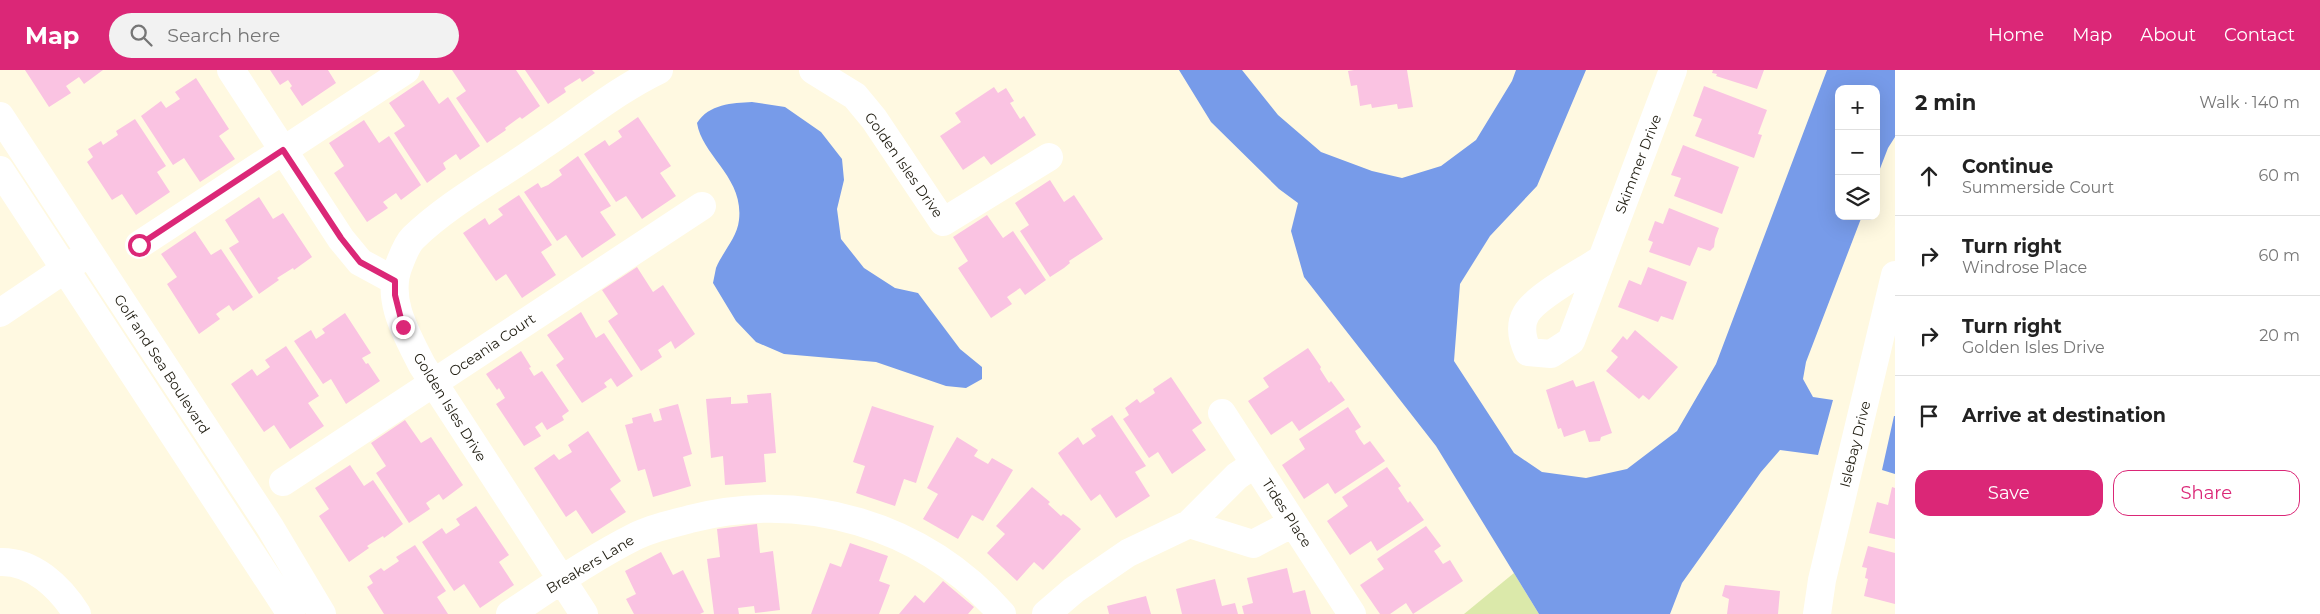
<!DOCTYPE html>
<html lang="en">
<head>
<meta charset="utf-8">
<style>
  body { margin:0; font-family:Montserrat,sans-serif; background:#f2f2f2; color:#222 }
  .controls { position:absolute; right:15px; top:15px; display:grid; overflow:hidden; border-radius:10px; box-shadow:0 5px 20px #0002 }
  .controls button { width:45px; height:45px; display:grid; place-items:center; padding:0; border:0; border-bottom:1px solid #e0e0e0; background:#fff; color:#222; font:25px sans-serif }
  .stop { position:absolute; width:15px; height:15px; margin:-11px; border:4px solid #db2777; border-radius:50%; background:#fff }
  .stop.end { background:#db2777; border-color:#fff; box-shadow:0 1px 5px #0008 }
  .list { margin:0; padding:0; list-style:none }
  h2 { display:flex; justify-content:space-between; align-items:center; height:65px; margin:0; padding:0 20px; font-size:21px }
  h2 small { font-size:16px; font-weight:400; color:#767676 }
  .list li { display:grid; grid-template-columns:32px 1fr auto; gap:15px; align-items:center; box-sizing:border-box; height:80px; padding:0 20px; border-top:1px solid #e0e0e0 }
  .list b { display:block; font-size:19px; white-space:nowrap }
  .list p { margin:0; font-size:16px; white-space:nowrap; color:#767676 }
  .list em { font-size:16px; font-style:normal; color:#767676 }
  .actions { display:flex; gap:10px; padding:15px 20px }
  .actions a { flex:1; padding:11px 0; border:1px solid #db2777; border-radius:15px; text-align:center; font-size:18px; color:#db2777 }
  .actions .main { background:#db2777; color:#fff }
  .icon { flex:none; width:28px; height:28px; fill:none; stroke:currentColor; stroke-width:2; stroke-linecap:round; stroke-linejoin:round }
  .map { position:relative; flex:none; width:1895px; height:544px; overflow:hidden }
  header { display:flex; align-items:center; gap:30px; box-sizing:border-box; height:70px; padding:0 25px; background:#db2777; color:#fff }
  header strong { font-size:24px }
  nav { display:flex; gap:28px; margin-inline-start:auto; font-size:18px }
  .search { width:350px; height:45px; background:#f2f2f2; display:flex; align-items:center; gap:12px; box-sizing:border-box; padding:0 18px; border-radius:28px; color:#767676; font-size:19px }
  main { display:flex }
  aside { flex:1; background:#fff }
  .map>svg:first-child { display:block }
  .green { fill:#dbe9aa }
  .water { fill:#779be9 }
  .building { fill:#fac3e2 }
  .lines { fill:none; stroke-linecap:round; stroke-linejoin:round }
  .minor { stroke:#fff; stroke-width:28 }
  .route { stroke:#db2777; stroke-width:6 }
  .labels { text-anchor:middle; stroke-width:4; stroke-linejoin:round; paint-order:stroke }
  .street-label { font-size:14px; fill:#242116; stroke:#fff }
</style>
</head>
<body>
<header>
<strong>Map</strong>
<div class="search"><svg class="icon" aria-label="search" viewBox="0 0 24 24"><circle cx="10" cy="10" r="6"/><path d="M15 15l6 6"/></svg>Search here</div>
<nav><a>Home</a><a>Map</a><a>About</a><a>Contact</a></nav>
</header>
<main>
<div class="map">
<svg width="1895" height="544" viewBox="0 0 1895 544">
  <rect width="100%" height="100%" fill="#fff9e1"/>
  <path class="green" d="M 1514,503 L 1539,544 L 1464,544 Z"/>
  <path class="water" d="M 1179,0 L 1242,0 L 1278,45 L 1321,82 L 1372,101 L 1402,108 L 1441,96 L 1476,70 L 1512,11 L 1516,0 L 1586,0 L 1537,116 L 1490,166 L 1460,214 L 1454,291 L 1514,383 L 1542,402 L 1586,408 L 1627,399 L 1677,361 L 1716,294 L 1827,0 L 1895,0 L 1895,67 L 1888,78 L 1876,109 L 1876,19 L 1839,19 L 1839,146 L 1862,146 L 1806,292 L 1803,309 L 1813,327 L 1833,330 L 1818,385 L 1780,380 L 1761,402 L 1682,513 L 1670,544 L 1539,544 L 1436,376 L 1304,207 L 1291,161 L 1298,133 L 1279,119 L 1211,52 Z
    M 752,32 L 785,37 L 821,62 L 842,89 L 844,110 L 837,139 L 841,169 L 864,198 L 895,218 L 918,223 L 960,279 L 982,297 L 982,309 L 966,318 L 946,316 L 876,292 L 784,284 L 756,272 L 736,251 L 713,213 C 714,208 715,203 716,198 C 723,181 737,168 739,150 C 744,107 702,86 697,53 C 709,34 732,33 752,32 Z
    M 1894,346 L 1895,346 L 1895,404 L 1882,400 Z"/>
  <path class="building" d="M 25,0 L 103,0 L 84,14 L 79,7 L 66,16 L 71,23 L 49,37 Z
    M 270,0 L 328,0 L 336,13 L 302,36 L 290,18 L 292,16 L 288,10 L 280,15 Z
    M 452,0 L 516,0 L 540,36 L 522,49 L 520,47 L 505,58 L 506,60 L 487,73 L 456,28 L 466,21 Z
    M 525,0 L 592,0 L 595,3 L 582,12 L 580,8 L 564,18 L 566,22 L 548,34 Z
    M 1354,0 L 1407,0 L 1413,37 L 1398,39 L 1397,34 L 1372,38 L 1371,34 L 1360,36 L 1357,15 L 1351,16 L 1348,1 Z
    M 1713,0 L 1764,0 L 1757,19 L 1716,6 L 1717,4 L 1712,3 Z
    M 196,8 L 229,59 L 219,66 L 235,89 L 200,112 L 184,88 L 173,95 L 141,46 L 161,31 L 166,38 L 180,29 L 175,22 Z
    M 423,10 L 439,34 L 448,27 L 480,76 L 460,90 L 456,84 L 443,93 L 446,99 L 427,113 L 394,63 L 405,56 L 389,33 Z
    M 1704,16 L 1767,40 L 1758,64 L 1762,65 L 1754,88 L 1695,66 L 1702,49 L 1693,46 Z
    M 994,17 L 998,23 L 1006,18 L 1014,31 L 1010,33 L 1020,49 L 1024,46 L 1036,65 L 991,95 L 984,86 L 963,100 L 940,66 L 961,52 L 955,43 Z
    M 638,47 L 671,96 L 660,103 L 676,126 L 642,149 L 626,126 L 616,132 L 584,84 L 605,70 L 609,76 L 622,67 L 618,61 Z
    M 135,49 L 166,96 L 157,102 L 170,122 L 136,145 L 122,124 L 112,130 L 87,92 L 93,87 L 88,79 L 101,71 L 103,75 L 118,65 L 116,61 Z
    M 364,50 L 379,73 L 389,66 L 421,115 L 401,130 L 396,123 L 383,132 L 388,138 L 367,152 L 334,103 L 344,96 L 329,73 Z
    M 1683,75 L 1739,97 L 1722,144 L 1674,126 L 1681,108 L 1671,105 Z
    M 578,86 L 611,136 L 600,142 L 616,165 L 582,188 L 566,165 L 557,171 L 524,122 L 538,113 L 541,118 L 548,115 L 562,105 L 559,100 Z
    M 1050,110 L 1064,132 L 1074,125 L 1103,169 L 1069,191 L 1070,193 L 1064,198 L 1050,207 L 1020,161 L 1029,155 L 1015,133 Z
    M 519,125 L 552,175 L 541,182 L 556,205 L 522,228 L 506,204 L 496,211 L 463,163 L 485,148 L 489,155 L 503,145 L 498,139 Z
    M 259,127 L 273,149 L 283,143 L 312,187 L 294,200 L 293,198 L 277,208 L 279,210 L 259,224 L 229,178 L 239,172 L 225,150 Z
    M 1669,138 L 1719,158 L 1715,169 L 1714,177 L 1710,181 L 1698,177 L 1690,196 L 1649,182 L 1653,172 L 1648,170 L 1655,151 L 1663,154 Z
    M 987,145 L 1003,168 L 1013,161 L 1046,210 L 1025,225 L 1020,218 L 1007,227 L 1012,234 L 991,248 L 958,198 L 968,191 L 953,167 Z
    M 195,161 L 211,185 L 221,179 L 253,227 L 233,241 L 229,235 L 216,244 L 220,249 L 199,264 L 167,214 L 177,207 L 161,184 Z
    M 637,197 L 653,222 L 663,215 L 695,264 L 675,279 L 671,271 L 658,280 L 662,287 L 641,301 L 608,251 L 618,244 L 602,220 Z
    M 1648,197 L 1687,212 L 1673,250 L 1661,246 L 1658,252 L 1618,237 L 1629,210 L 1641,215 Z
    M 581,242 L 596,268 L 604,263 L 633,306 L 617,317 L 611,308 L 604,313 L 607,317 L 582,333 L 556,295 L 564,289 L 547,265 Z
    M 345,243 L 371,283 L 362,288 L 366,294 L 368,293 L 380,311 L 346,334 L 331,309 L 323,314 L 294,271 L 311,260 L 316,269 L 325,263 L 322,259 Z
    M 1635,260 L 1678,297 L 1649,330 L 1643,325 L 1639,329 L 1606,301 L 1618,287 L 1611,281 L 1623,266 L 1627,270 Z
    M 286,276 L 319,326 L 308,333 L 324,356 L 290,379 L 274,355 L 264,362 L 231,314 L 252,299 L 257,306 L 270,297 L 265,290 Z
    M 1308,278 L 1321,297 L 1320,299 L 1329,313 L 1331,311 L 1345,330 L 1299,361 L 1292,351 L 1271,365 L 1248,331 L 1269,317 L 1263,308 Z
    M 521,281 L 531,297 L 529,298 L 534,306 L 542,301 L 569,341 L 562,346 L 564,350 L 547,360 L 542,352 L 535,357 L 541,366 L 524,376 L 496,334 L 505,328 L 499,318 L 497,320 L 486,304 Z
    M 1171,307 L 1202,353 L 1192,360 L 1206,380 L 1172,404 L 1158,382 L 1149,388 L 1123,349 L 1129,345 L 1125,338 L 1137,329 L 1140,333 L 1155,323 L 1153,319 Z
    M 1573,310 L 1576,317 L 1594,311 L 1612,363 L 1601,367 L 1600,371 L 1589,372 L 1585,360 L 1564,367 L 1561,358 L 1558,359 L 1546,320 Z
    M 771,323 L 776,383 L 764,384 L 766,412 L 725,415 L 723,386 L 711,388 L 706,329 L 731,327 L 731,334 L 748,333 L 747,325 Z
    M 678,334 L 692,384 L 683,387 L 691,416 L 653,427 L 645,399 L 638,401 L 625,355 L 633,353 L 632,348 L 651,343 L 654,352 L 662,350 L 659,339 Z
    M 872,336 L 934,356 L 916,413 L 904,409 L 895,436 L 856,423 L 865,396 L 853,392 Z
    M 1348,337 L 1361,357 L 1355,361 L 1359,368 L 1364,375 L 1370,371 L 1385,391 L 1335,424 L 1328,413 L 1304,429 L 1282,395 L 1305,379 L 1299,369 Z
    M 1112,345 L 1146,396 L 1135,402 L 1150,426 L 1116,448 L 1100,424 L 1091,431 L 1058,383 L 1078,367 L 1083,375 L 1096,366 L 1091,359 Z
    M 405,350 L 421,373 L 431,367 L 463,415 L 443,430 L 439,424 L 426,433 L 430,439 L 409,453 L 376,403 L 386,396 L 371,373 Z
    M 588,361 L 621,411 L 610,419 L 626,442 L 592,464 L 576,440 L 566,447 L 534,398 L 554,384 L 559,390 L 572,382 L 568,375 Z
    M 957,367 L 978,380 L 974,386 L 988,394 L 992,388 L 1013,400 L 983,451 L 972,445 L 958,469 L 923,449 L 938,424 L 927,418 Z
    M 350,395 L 364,416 L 373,410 L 403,454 L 384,468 L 383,466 L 367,476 L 369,478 L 349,492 L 319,446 L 329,439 L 315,418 Z
    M 1387,397 L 1401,416 L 1398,418 L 1408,433 L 1410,431 L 1424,450 L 1377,481 L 1371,471 L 1350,485 L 1327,451 L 1348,436 L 1342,427 Z
    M 1032,417 L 1050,432 L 1048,434 L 1061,446 L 1063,444 L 1069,448 L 1081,459 L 1043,500 L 1034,492 L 1017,511 L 987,483 L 1005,464 L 996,456 Z
    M 1892,417 L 1895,418 L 1895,469 L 1869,463 L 1877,432 L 1888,435 Z
    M 476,436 L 509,485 L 499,492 L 514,515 L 480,538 L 464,514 L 454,521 L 422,472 L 442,458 L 446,464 L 460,455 L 456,449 Z
    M 757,454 L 760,483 L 773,481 L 780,540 L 755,543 L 754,536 L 738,538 L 739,544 L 714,544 L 707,489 L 720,487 L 717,459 Z
    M 1426,456 L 1441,476 L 1434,481 L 1443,494 L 1450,490 L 1463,511 L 1413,544 L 1406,533 L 1390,544 L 1380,544 L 1360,515 L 1384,499 L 1377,489 Z
    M 850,473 L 888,486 L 879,511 L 890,515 L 879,544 L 811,544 L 830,493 L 841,497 Z
    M 415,475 L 446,521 L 437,527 L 448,544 L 384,544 L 367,517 L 373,513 L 369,506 L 381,498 L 384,501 L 399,491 L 396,487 Z
    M 1868,476 L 1895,483 L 1895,534 L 1864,526 L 1868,509 L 1865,508 L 1867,498 L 1862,497 Z
    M 661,482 L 673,505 L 683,500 L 704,542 L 700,544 L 634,544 L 626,529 L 636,524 L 625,501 Z
    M 1287,498 L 1293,523 L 1305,520 L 1311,544 L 1244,544 L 1242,536 L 1253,533 L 1247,508 Z
    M 1215,509 L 1222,536 L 1235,533 L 1238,544 L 1182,544 L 1176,519 Z
    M 943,511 L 974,537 L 968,544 L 899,544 L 915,525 L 924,533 Z
    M 1725,515 L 1780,521 L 1778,544 L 1727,544 L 1729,529 L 1722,526 Z
    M 1146,526 L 1151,544 L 1109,544 L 1107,536 Z"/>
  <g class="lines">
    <path class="minor" d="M 231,0 L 341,169 L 360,192 L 395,211
      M 813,0 L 855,26 L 874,49 L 943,152 L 1049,87
      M 0,46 L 270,457 L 322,544
      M 0,100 L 291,544
      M 139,175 L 406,0
      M 1602,189 C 1584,201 1536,226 1526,244 C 1519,256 1523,271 1528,282 L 1551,284 L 1571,271 L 1673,0
      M 0,243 L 80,189
      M 1222,343 L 1352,544
      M 283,412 L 702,136
      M 1189,454 L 1237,406 L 1255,394
      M 0,492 C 33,491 60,517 77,544
      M 510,544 C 551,517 592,488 636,466 C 652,458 672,454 690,449 C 804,420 923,454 1002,544
      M 584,544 L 422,295 C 407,265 385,229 399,195 C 402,187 407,174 413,168 C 449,133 498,107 539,78 C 579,52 617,20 659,0
      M 1046,544 L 1074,520 L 1128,483 L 1189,454 L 1253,474 L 1293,453
      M 1817,544 L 1822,510 L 1895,205"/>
  </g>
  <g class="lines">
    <path class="route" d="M 139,175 L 283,80 L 341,168 L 360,192 L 395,211 L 395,225 L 403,257"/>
  </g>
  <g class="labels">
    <g class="street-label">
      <text transform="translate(1638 94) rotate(-69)" y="5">Skimmer Drive</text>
      <text transform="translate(904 95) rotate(55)" y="5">Golden Isles Drive</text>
      <text transform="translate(492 275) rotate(-34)" y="5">Oceania Court</text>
      <text transform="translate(162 294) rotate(57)" y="5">Golf and Sea Boulevard</text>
      <text transform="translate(450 337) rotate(58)" y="5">Golden Isles Drive</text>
      <text transform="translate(1855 374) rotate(-76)" y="5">Islebay Drive</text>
      <text transform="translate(1287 443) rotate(57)" y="5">Tides Place</text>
      <text transform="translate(590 494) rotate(-31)" y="5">Breakers Lane</text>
    </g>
  </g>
</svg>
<div class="controls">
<button>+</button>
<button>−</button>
<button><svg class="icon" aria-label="layers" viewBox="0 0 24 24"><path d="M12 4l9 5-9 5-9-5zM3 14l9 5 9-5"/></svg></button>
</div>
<div class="stop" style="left:139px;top:175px"></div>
<div class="stop end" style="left:403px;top:257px"></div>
</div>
<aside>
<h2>2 min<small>Walk · 140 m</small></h2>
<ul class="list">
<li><svg class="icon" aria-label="ahead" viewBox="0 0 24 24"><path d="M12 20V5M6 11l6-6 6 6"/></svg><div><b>Continue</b><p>Summerside Court</p></div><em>60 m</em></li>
<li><svg class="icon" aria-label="right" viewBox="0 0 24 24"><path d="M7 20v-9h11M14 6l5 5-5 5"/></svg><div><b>Turn right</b><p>Windrose Place</p></div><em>60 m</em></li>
<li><svg class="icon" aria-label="right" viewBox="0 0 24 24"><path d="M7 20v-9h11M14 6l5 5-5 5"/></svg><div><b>Turn right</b><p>Golden Isles Drive</p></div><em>20 m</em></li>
<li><svg class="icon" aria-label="arrive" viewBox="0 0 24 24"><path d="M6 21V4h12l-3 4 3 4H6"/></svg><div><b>Arrive at destination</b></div></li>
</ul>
<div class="actions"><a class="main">Save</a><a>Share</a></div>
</aside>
</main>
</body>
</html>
